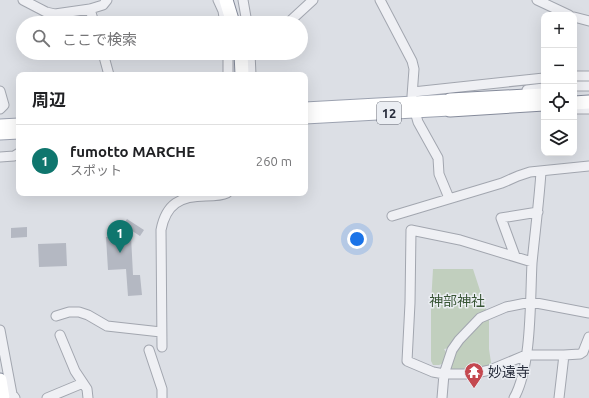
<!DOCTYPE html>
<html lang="ja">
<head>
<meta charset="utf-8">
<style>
  body { margin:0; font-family:Ubuntu,"Noto Sans JP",sans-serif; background:#f6f6f6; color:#202124 }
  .controls { position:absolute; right:12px; top:12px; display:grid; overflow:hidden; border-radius:8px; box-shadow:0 4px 16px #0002 }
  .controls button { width:36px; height:36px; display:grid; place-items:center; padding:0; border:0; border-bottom:1px solid #e0e0e0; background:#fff; color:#202124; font:20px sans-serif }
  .you { position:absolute; left:357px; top:239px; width:14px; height:14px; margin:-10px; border:3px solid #fff; border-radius:50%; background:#1a73e8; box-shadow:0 0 0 6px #1a73e833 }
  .badge { display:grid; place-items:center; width:26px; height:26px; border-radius:50%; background:#0f766e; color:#fff; font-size:13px; font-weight:700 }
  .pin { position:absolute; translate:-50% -33px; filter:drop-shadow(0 1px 2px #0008) }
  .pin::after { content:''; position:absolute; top:21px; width:14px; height:12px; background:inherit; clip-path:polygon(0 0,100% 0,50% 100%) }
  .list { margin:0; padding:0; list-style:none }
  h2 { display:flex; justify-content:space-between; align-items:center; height:52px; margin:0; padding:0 16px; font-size:17px }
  h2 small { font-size:13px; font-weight:400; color:#757577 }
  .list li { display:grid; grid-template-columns:26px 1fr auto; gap:12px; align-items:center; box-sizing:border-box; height:72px; padding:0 16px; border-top:1px solid #e0e0e0 }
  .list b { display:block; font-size:15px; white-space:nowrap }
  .list p { margin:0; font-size:13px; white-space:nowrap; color:#757577 }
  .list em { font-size:13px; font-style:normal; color:#757577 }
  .icon { flex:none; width:22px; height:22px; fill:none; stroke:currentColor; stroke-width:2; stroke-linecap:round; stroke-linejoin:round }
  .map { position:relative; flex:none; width:589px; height:398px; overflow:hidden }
  .search { position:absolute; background:#fff; box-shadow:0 4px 16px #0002; left:16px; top:16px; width:292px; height:44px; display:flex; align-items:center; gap:10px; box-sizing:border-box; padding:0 14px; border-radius:22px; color:#757577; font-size:15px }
  .panel { position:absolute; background:#fff; box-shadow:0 4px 16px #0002; left:16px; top:72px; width:292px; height:124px; border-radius:8px }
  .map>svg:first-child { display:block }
  .green { fill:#c1cfbe }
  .building { fill:#b4b8c2 }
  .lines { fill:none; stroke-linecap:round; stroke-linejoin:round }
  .minor-casing { stroke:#a2a6af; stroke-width:11 }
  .major-casing { stroke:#9ca2b0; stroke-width:13 }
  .highway-casing { stroke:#858b9b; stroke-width:15 }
  .minor { stroke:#eff0f4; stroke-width:9 }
  .major { stroke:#fff; stroke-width:11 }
  .highway { stroke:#fff; stroke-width:13 }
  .labels { text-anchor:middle; stroke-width:3; stroke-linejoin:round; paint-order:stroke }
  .shield { fill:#ebeef3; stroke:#626672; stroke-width:1 }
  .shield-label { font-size:13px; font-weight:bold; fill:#272c3b }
  .park-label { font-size:14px; fill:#385535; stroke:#ebeef3 }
  .poi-label { font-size:14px; fill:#272c3b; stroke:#ebeef3; text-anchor:start }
</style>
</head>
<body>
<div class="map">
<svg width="589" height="398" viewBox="0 0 589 398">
  <rect width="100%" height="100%" fill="#dcdfe5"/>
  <path class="green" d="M 433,269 L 473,269 L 487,312 L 450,348 L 444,349 L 449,357 L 459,340 L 489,316 L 489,349 L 492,369 L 444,374 L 444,363 L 439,365 L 433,365 L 431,361 L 431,304 Z"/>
  <path class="building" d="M 127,219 L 144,230 L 140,236 L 123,225 Z
    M 27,227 L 27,237 L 11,238 L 11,228 Z
    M 131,236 L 133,275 L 140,275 L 142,295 L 128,296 L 126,269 L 108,270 L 106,237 Z
    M 66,243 L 67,266 L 39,267 L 38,244 Z"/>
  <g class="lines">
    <defs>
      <path id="minor" d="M 23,0 L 46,12 L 55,14 L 90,9 L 103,5 L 107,0
        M 218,0 L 223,11 L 225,23
        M 243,0 L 247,23
        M 380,0 L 412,61 L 414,69 L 412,96
        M 537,0 L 569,15
        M 90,9 L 94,23
        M 574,17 L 589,21
        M 288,23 L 313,0
        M 103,53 L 109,75
        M 250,53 L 251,75
        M 228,75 L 228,53
        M 574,76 L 589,76
        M 574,86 L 589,86
        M 527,90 L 544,88
        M 0,91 L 4,105 L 0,109
        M 413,92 L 544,78
        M 574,109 L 589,109
        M 416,115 L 418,122 L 438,158 L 439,174 L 449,198
        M 0,157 L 14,156 L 19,153
        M 392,216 L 502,183 L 518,176 L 530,172 L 589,166
        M 515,256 L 501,218 L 538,212
        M 532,262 L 460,240 L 411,230 L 410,303 L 407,361 L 433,372 L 444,374 L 471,374 L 490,370 L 526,355 L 564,355 L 580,354 L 583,352 L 589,337
        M 56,316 L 69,312 L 79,312 L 88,315 L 107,326 L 161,332
        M 0,330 L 12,394 L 15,398
        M 60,335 L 75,371 L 87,389 L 88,398
        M 162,347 L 161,230 C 166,204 180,196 206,196 C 213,196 221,196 227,193
        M 149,350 L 162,389 L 162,398
        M 47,398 L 83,383
        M 442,398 L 444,374 L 452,350 L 459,340 L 480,318 L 506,307 L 531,302 L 589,313
        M 514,398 C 532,366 530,300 532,263 C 535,232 539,202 541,172
        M 559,398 L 564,355"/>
      <path id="major" d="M 305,108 L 450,100
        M 305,118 L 450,110
        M 0,125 L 19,124
        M 0,134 L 19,133"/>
      <path id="highway" d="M 226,0 L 233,23
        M 241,53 L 242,75
        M 450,100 L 544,95
        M 574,103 L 589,102
        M 450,110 L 544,104
        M 0,380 L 3,398"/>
    </defs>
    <use href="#minor" class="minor-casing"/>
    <use href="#major" class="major-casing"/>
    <use href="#highway" class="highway-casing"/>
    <use href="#minor" class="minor"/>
    <use href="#major" class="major"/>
    <use href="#highway" class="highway"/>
  </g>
  <defs>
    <symbol id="temple-pin" viewBox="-11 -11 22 30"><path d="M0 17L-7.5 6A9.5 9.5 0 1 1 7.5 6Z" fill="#c4484f" stroke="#ebeef3"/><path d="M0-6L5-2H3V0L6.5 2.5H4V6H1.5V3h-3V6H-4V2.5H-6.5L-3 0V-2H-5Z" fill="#fff"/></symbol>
  </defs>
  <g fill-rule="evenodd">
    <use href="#temple-pin" x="463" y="361" width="22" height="30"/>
  </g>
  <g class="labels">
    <rect class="shield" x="377" y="102" width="24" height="22" rx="3"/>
    <g class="shield-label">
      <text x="389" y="118">12</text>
    </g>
    <g class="park-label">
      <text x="457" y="306">神部神社</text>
    </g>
    <g class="poi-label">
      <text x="488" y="377">妙遠寺</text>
    </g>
  </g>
</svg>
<div class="controls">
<button>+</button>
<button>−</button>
<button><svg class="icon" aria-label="locate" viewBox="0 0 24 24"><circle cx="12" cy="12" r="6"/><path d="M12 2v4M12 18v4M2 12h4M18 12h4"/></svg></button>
<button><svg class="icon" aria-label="layers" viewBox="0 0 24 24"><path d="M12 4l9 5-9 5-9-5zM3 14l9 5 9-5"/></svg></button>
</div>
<div class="you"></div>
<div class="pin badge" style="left:120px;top:253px">1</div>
<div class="search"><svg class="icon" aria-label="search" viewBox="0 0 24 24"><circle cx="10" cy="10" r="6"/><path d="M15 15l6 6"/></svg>ここで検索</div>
<section class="panel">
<h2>周辺<small></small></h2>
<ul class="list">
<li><span class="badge">1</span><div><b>fumotto MARCHE</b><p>スポット</p></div><em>260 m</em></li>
</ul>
</section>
</div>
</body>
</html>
